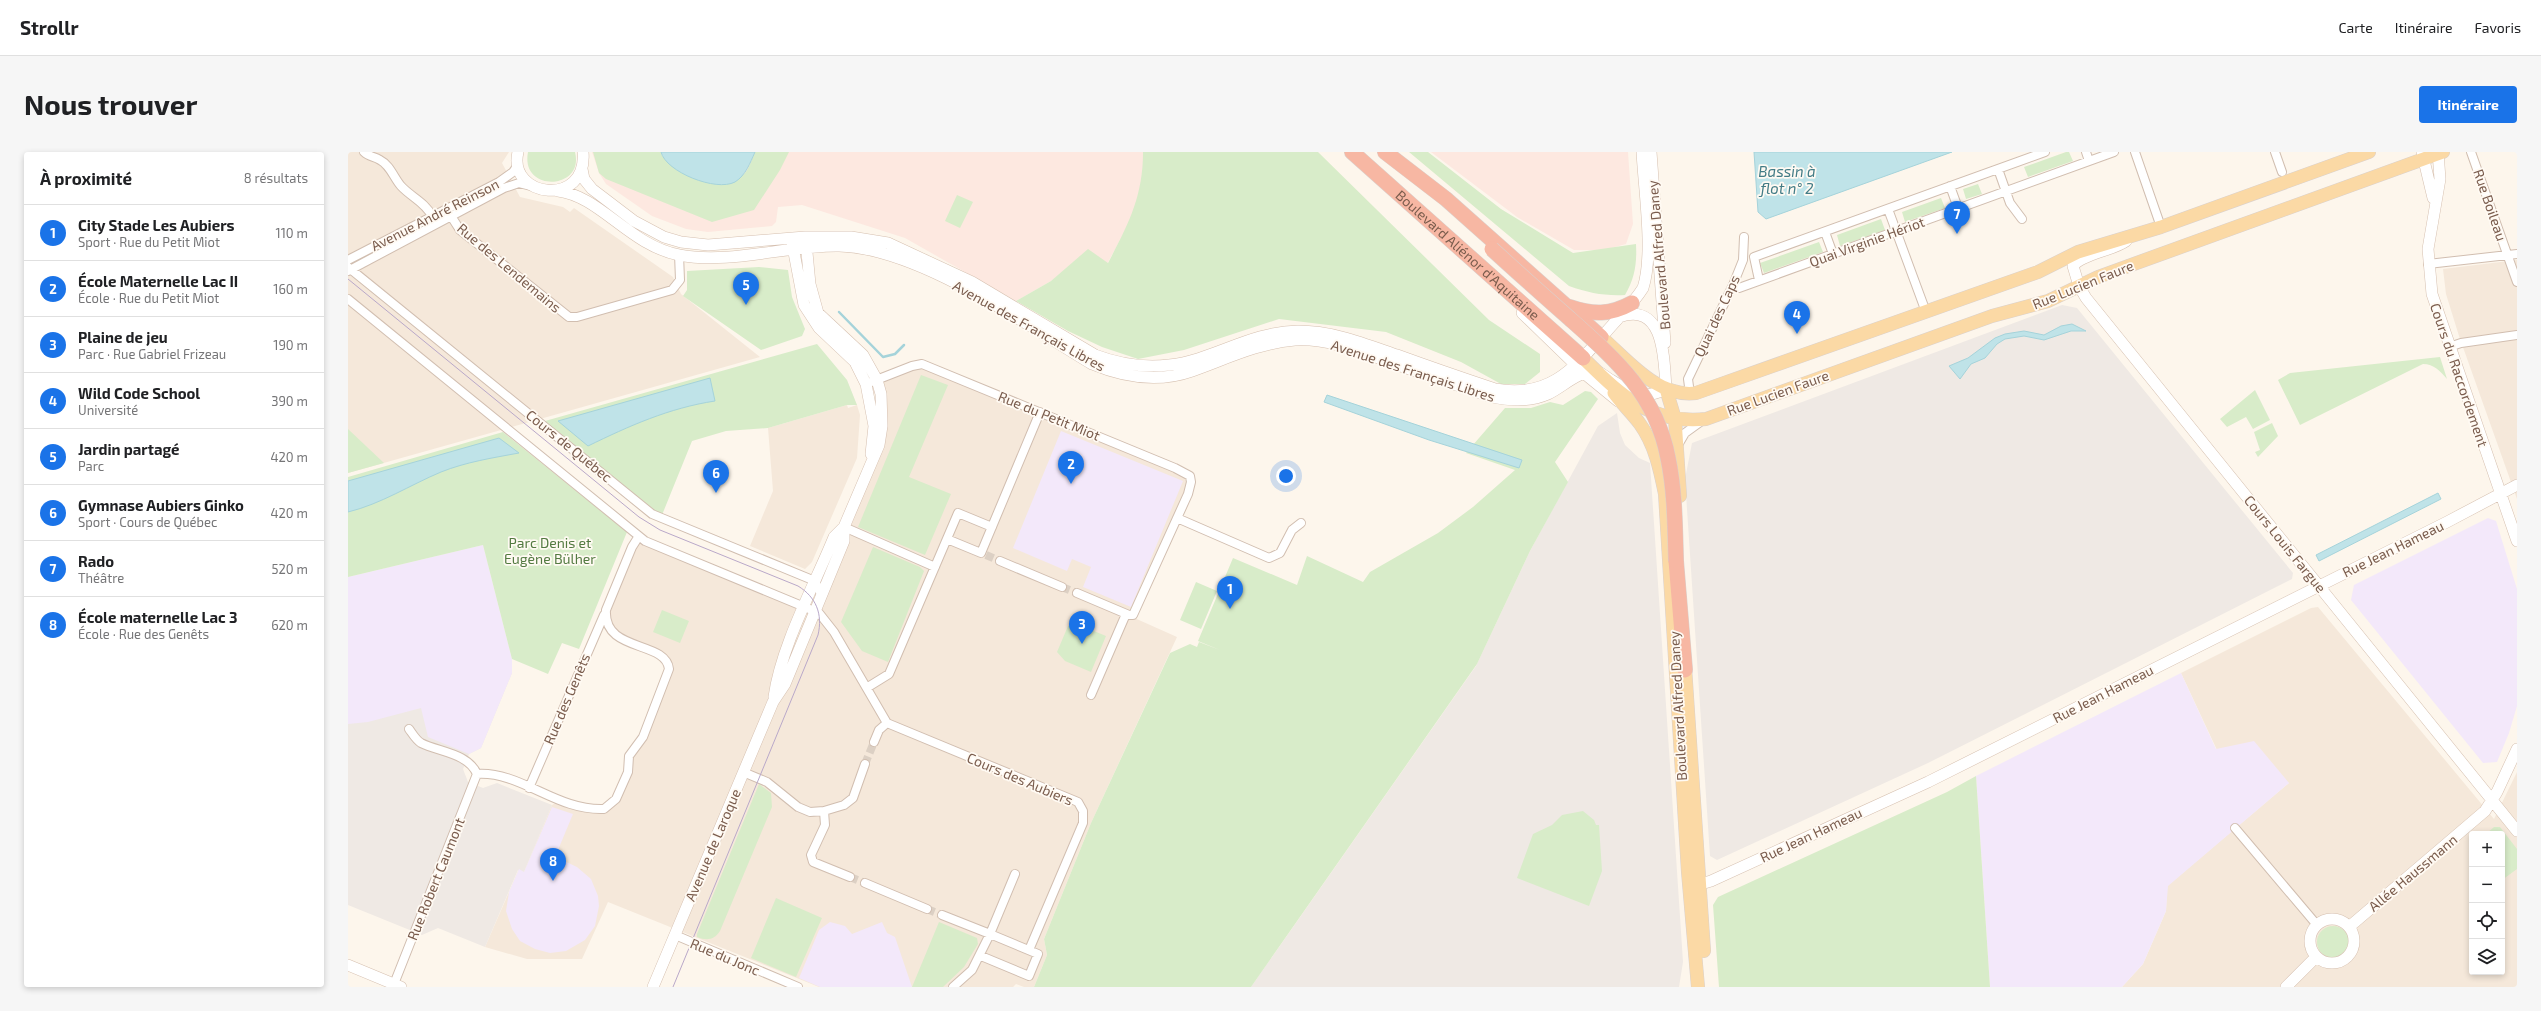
<!DOCTYPE html>
<html lang="fr">
<head>
<meta charset="utf-8">
<style>
  body { margin:0; font-family:"Exo 2",sans-serif; background:#f6f6f6; color:#202124 }
  .controls { position:absolute; right:12px; bottom:12px; display:grid; overflow:hidden; border-radius:4px; box-shadow:0 2px 6px #0003 }
  .controls button { width:36px; height:36px; display:grid; place-items:center; padding:0; border:0; border-bottom:1px solid #e0e0e0; background:#fff; color:#202124; font:20px sans-serif }
  .you { position:absolute; left:938px; top:324px; width:14px; height:14px; margin:-10px; border:3px solid #fff; border-radius:50%; background:#1a73e8; box-shadow:0 0 0 6px #1a73e833 }
  .badge { display:grid; place-items:center; width:26px; height:26px; border-radius:50%; background:#1a73e8; color:#fff; font-size:13px; font-weight:700 }
  .pin { position:absolute; translate:-50% -33px; filter:drop-shadow(0 1px 2px #0008) }
  .pin::after { content:''; position:absolute; top:21px; width:14px; height:12px; background:inherit; clip-path:polygon(0 0,100% 0,50% 100%) }
  .list { margin:0; padding:0; list-style:none }
  h2 { display:flex; justify-content:space-between; align-items:center; height:52px; margin:0; padding:0 16px; font-size:17px }
  h2 small { font-size:13px; font-weight:400; color:#757577 }
  .list li { display:grid; grid-template-columns:26px 1fr auto; gap:12px; align-items:center; box-sizing:border-box; height:56px; padding:0 16px; border-top:1px solid #e0e0e0 }
  .list b { display:block; font-size:15px; white-space:nowrap }
  .list p { margin:0; font-size:13px; white-space:nowrap; color:#757577 }
  .list em { font-size:13px; font-style:normal; color:#757577 }
  .icon { flex:none; width:22px; height:22px; fill:none; stroke:currentColor; stroke-width:2; stroke-linecap:round; stroke-linejoin:round }
  .map { position:relative; flex:none; width:2169px; height:835px; overflow:hidden; border-radius:4px }
  header { display:flex; align-items:center; gap:24px; box-sizing:border-box; height:56px; padding:0 20px; background:#fff; border-bottom:1px solid #e0e0e0 }
  header strong { font-size:19px }
  nav { display:flex; gap:22px; margin-inline-start:auto; font-size:14px }
  .intro { display:flex; align-items:center; justify-content:space-between; box-sizing:border-box; height:96px; padding:0 24px }
  h1 { margin:0; font-size:28px }
  .button { padding:10px 18px; border-radius:4px; background:#1a73e8; color:#fff; font-size:14px; font-weight:700 }
  main { display:flex; gap:24px; padding:0 24px }
  aside { flex:1; background:#fff; border-radius:4px; box-shadow:0 2px 6px #0003 }
  .map>svg:first-child { display:block }
  .residential { fill:#f5e8da; fill-rule:evenodd }
  .commercial { fill:#fde8e0 }
  .industrial { fill:#efe9e4 }
  .education { fill:#f3e8fa }
  .green { fill:#d8ecc9 }
  .water { fill:#bfe3e8; stroke:#a5d3da }
  .lines { fill:none; stroke-linecap:round; stroke-linejoin:round }
  .stream { stroke:#a5d3da; stroke-width:2.5 }
  .street-tunnel { stroke:#dcd0c4; stroke-width:8; stroke-dasharray:8 4; stroke-linecap:butt }
  .street-casing { stroke:#d1beb0; stroke-width:10 }
  .secondary-casing { stroke:#d6c0b0; stroke-width:12 }
  .primary-casing { stroke:#dad1cd; stroke-width:14 }
  .highway-casing { stroke:#dad1cd; stroke-width:16 }
  .street { stroke:#fff; stroke-width:8 }
  .secondary { stroke:#fff; stroke-width:11 }
  .primary { stroke:#fbd9a5; stroke-width:13 }
  .highway { stroke:#f7b7a3; stroke-width:15 }
  .tram { stroke:#b9a8c9; stroke-width:1 }
  .highway-bridge-casing { stroke:#dad1cd; stroke-width:16; stroke-linecap:butt }
  .highway-bridge { stroke:#f7b7a3; stroke-width:15 }
  .labels { text-anchor:middle; stroke-width:3.5; stroke-linejoin:round; paint-order:stroke }
  .street-label { font-size:14px; fill:#7a5c4d; stroke:#fffaf3 }
  .park-label { font-size:14px; fill:#537a41; stroke:#fffaf3 }
  .water-label { font-size:15px; font-style:italic; fill:#437c86; stroke:#fffaf3 }
</style>
</head>
<body>
<header>
<strong>Strollr</strong>
<nav><a>Carte</a><a>Itinéraire</a><a>Favoris</a></nav>
</header>
<div class="intro"><h1>Nous trouver</h1><a class="button">Itinéraire</a></div>
<main>
<aside>
<h2>À proximité<small>8 résultats</small></h2>
<ul class="list">
<li><span class="badge">1</span><div><b>City Stade Les Aubiers</b><p>Sport · Rue du Petit Miot</p></div><em>110 m</em></li>
<li><span class="badge">2</span><div><b>École Maternelle Lac II</b><p>École · Rue du Petit Miot</p></div><em>160 m</em></li>
<li><span class="badge">3</span><div><b>Plaine de jeu</b><p>Parc · Rue Gabriel Frizeau</p></div><em>190 m</em></li>
<li><span class="badge">4</span><div><b>Wild Code School</b><p>Université</p></div><em>390 m</em></li>
<li><span class="badge">5</span><div><b>Jardin partagé</b><p>Parc</p></div><em>420 m</em></li>
<li><span class="badge">6</span><div><b>Gymnase Aubiers Ginko</b><p>Sport · Cours de Québec</p></div><em>420 m</em></li>
<li><span class="badge">7</span><div><b>Rado</b><p>Théâtre</p></div><em>520 m</em></li>
<li><span class="badge">8</span><div><b>École maternelle Lac 3</b><p>École · Rue des Genêts</p></div><em>620 m</em></li>
</ul>
</aside>
<div class="map">
<svg width="2169" height="835" viewBox="0 0 2169 835">
  <rect width="100%" height="100%" fill="#fdf6ec"/>
  <path class="residential" d="M 0,0 L 161,0 L 154,11 L 172,45 L 215,55 L 222,60 L 226,56 L 325,125 L 333,142 L 412,205 L 0,321 Z
    M 2169,108 L 2169,347 L 2111,184 L 2098,142 L 2095,117 Z
    M 574,212 L 827,316 L 843,330 L 782,464 L 829,485 L 743,671 L 696,787 L 699,803 L 686,835 L 676,835 L 668,832 L 665,835 L 471,835 L 260,750 L 234,807 L 179,807 L 137,795 L 171,717 L 176,720 L 204,653 L 211,649 L 245,658 L 268,647 L 280,608 L 291,591 L 320,510 L 285,492 L 257,469 L 291,384 L 457,455 L 531,293 L 529,228 Z
    M 499,253 L 500,256 L 509,253 L 512,263 L 509,306 L 464,410 L 457,417 L 402,394 L 425,339 L 420,276 Z
    M 1970,455 L 2146,667 L 2169,620 L 2169,835 L 1774,835 L 1795,812 L 1818,759 L 1819,734 L 1941,631 L 1869,598 L 1833,521 L 1963,456 ZM 2124,682 L 2154,682 L 2154,820 L 2124,820 Z"/>
  <path class="commercial" d="M 244,0 L 795,0 L 795,18 L 791,46 L 783,68 L 759,112 L 721,115 L 703,129 L 668,149 L 557,86 L 454,53 L 430,55 L 428,70 L 424,74 L 360,80 L 338,77 L 304,64 L 258,32 L 251,21 Z
    M 1083,0 L 1280,0 L 1285,72 L 1278,92 L 1256,98 L 1226,98 L 1169,65 Z"/>
  <path class="industrial" d="M 1714,153 L 1729,156 L 1945,421 L 1944,427 L 1580,611 L 1369,708 L 1362,704 L 1337,327 L 1344,291 Z
    M 1269,261 L 1272,281 L 1277,293 L 1291,306 L 1302,311 L 1335,810 L 1331,835 L 903,835 L 1128,514 L 1182,399 L 1250,274 Z
    M 0,425 L 164,507 L 164,521 L 133,596 L 121,602 L 115,617 L 120,630 L 135,636 L 149,631 L 204,653 L 176,720 L 170,718 L 137,795 L 90,776 L 74,783 L 0,753 Z"/>
  <path class="education" d="M 713,279 L 835,329 L 783,455 L 735,435 L 743,415 L 724,407 L 719,419 L 665,396 Z
    M 2140,366 L 2148,369 L 2169,437 L 2169,554 L 2161,581 L 2149,610 L 2135,611 L 2003,448 L 2006,433 Z
    M 135,393 L 164,507 L 164,521 L 133,596 L 121,602 L 80,585 L 73,556 L 20,570 L 0,572 L 0,425 Z
    M 1833,521 L 1868,597 L 1906,589 L 1941,631 L 1820,734 L 1818,759 L 1795,812 L 1774,835 L 1642,835 L 1628,624 Z
    M 204,655 L 225,662 L 210,698 L 216,701 L 214,708 L 229,715 L 243,727 L 250,744 L 251,754 L 247,774 L 237,788 L 218,799 L 202,801 L 187,797 L 172,789 L 164,777 L 158,759 L 161,740 L 171,717 L 176,720 Z
    M 482,770 L 497,774 L 504,782 L 534,770 L 539,781 L 547,785 L 564,835 L 472,835 L 451,826 L 471,778 Z"/>
  <path class="green" d="M 180,0 L 227,0 C 237,38 172,41 180,0 Z
    M 245,0 L 313,0 L 314,4 C 337,19 370,48 396,22 C 401,17 404,7 407,0 L 441,0 L 432,18 L 406,58 L 364,70 L 258,27 L 251,21 Z
    M 795,0 L 970,0 L 1141,168 L 1192,202 L 1192,220 L 1177,232 L 1153,232 L 1113,210 L 1038,180 L 931,167 L 836,198 L 790,207 L 754,195 L 720,179 L 668,149 L 703,129 L 740,97 L 760,111 C 780,73 795,45 795,0 Z
    M 1061,0 L 1080,0 L 1153,57 L 1225,101 L 1288,92 C 1289,111 1287,126 1277,143 C 1256,144 1241,141 1221,134 Z
    M 1718,0 L 1721,0 L 1725,9 L 1680,25 L 1676,15 Z
    M 1630,32 L 1634,42 L 1618,47 L 1615,37 Z
    M 609,43 L 625,50 L 612,76 L 597,69 Z
    M 1593,46 L 1597,56 L 1557,70 L 1554,60 Z
    M 1533,67 L 1537,78 L 1492,94 L 1489,83 Z
    M 1471,90 L 1475,100 L 1416,121 L 1412,111 Z
    M 411,115 L 440,118 L 444,145 L 457,177 L 454,184 L 413,198 L 335,144 L 339,138 L 339,119 Z
    M 469,192 L 499,228 L 509,253 L 499,253 L 420,276 L 378,279 L 344,289 L 314,363 L 300,354 L 197,269 Z
    M 2092,205 L 2099,227 C 2092,219 2086,212 2075,212 L 1952,273 L 1930,228 L 1942,221 Z
    M 573,223 L 600,233 L 561,325 L 603,342 L 577,403 L 510,375 Z
    M 1907,238 L 1922,268 L 1905,277 L 1898,265 L 1879,275 L 1872,267 Z
    M 1237,239 L 1243,240 L 1250,247 L 1207,310 L 1220,330 L 1182,399 L 1129,512 L 903,835 L 686,835 L 699,803 L 696,787 L 743,671 L 822,501 L 842,492 L 849,495 L 851,490 L 872,498 L 850,489 L 885,406 L 949,433 L 959,404 L 1015,430 L 1022,420 L 1090,381 L 1125,355 L 1167,318 L 1118,301 L 1157,256 L 1183,256 L 1202,250 L 1215,253 Z
    M 1924,271 L 1930,284 L 1910,305 L 1907,300 L 1912,298 L 1906,280 Z
    M 0,277 L 36,311 L 0,321 Z
    M 155,280 L 279,380 L 231,497 L 214,491 L 200,522 L 164,507 L 135,393 L 0,425 L 0,325 Z
    M 525,395 L 572,415 L 576,419 L 540,510 L 514,499 L 493,470 Z
    M 848,430 L 869,439 L 853,477 L 832,468 Z
    M 314,458 L 341,469 L 332,491 L 305,480 Z
    M 729,472 L 758,484 L 743,520 L 717,509 L 709,500 L 720,474 Z
    M 1628,624 L 1642,835 L 1371,835 L 1365,753 L 1370,745 L 1599,640 Z
    M 411,632 L 423,641 L 424,655 L 372,779 C 366,788 359,789 349,785 L 349,782 Z
    M 1235,659 L 1246,668 L 1248,673 L 1251,673 L 1254,719 L 1241,754 L 1169,726 L 1185,682 L 1204,673 L 1214,663 Z
    M 2146,675 L 2152,675 L 2169,697 L 2169,717 L 2154,728 L 2154,682 L 2138,682 Z
    M 428,746 L 474,766 L 448,825 L 403,806 Z
    M 591,770 L 629,786 L 630,792 L 616,815 L 595,835 L 564,835 Z
    M1969 790a16 16 0 1 1 32 0a16 16 0 1 1-32 0Z"/>
  <path class="water" d="M 313,0 L 407,0 C 402,11 398,23 387,30 C 368,40 318,20 313,0 Z
    M 1406,0 L 1604,0 L 1418,67 L 1410,60 Z
    M 1724,172 L 1738,179 L 1723,179 L 1696,188 L 1676,184 L 1657,187 L 1649,192 L 1637,206 L 1623,212 L 1612,227 L 1601,214 L 1620,206 L 1647,186 L 1657,182 L 1676,179 L 1696,183 L 1713,174 Z
    M 362,226 L 367,249 C 321,256 281,274 240,294 L 210,269 Z
    M 979,243 L 1174,308 L 1171,316 L 1081,288 L 976,250 Z
    M 151,286 L 171,301 C 144,306 118,310 93,320 C 62,333 33,352 0,360 L 0,329 Z
    M 2090,341 L 2093,347 L 1971,409 L 1968,403 Z"/>
  <g class="lines">
    <path class="stream" d="M 491,160 L 535,205 L 547,202 L 556,193"/>
    <path class="street-tunnel" d="M 638,403 L 652,409
      M 714,435 L 729,441
      M 517,612 L 526,590
      M 502,725 L 517,731
      M 579,757 L 594,763"/>
    <defs>
      <path id="street" d="M 16,0 C 21,5 26,4 32,8 C 42,13 46,26 53,34 C 63,45 77,50 84,64
        M 1738,0 L 1741,9
        M 1787,0 L 1813,75
        M 1927,0 L 1934,20
        M 2123,0 L 2169,130
        M 1650,17 L 1662,51 L 1674,67
        M 1602,34 L 1610,56
        M 1540,57 L 1578,160
        M 103,64 L 112,78 L 221,165 L 229,165 L 324,138 L 332,128 L 331,102
        M 1477,80 L 1485,102
        M 0,108 L 151,30 L 165,20 L 170,13
        M 2080,112 L 2169,102
        M 0,115 L 304,362 L 467,429 L 473,442
        M 0,119 L 156,36 L 171,31 L 183,34
        M 1411,128 L 1406,105 L 1697,0
        M 1385,133 L 1391,136 L 1766,0
        M 0,147 L 297,389 L 471,461 L 486,480 L 539,571 L 531,578 L 526,590
        M 2101,195 L 2113,191 L 2169,183
        M 518,232 L 564,214 L 574,212 L 827,316 L 842,324 L 843,330 L 840,342 L 785,463 L 781,463 L 729,441
        M 1342,242 L 1340,227 L 1385,133 L 1395,108 L 1396,85
        M 1330,293 L 1337,281 L 1355,268
        M 829,366 L 921,406 L 932,401 L 944,378 L 953,371
        M 496,375 L 587,415
        M 599,387 L 633,401 L 692,260
        M 652,409 L 714,435
        M 520,535 L 541,522 L 610,361 L 644,375
        M 743,543 L 778,462
        M 539,571 L 730,650 L 735,659 L 735,671 L 681,798
        M 61,577 C 64,581 68,588 73,591 C 91,600 120,601 129,622
        M 395,620 L 419,630 L 450,655 L 462,660 L 476,659 L 496,653 L 505,646 L 517,612
        M 129,622 C 173,619 208,659 256,657 L 268,647 L 280,620 L 281,604 L 295,585 L 321,517 C 318,488 255,501 258,458 L 284,395 L 291,384
        M 181,636 L 256,463
        M 476,659 L 477,673 L 463,703 L 465,710 L 502,725
        M 1887,676 L 1969,773
        M 517,731 L 579,757
        M 594,763 L 642,782 L 667,722
        M 327,783 L 450,835
        M 46,832 L 129,622
        M 605,835 L 624,818 L 642,782 L 690,802 L 681,824 L 633,804"/>
      <path id="secondary" d="M 170,0 C 159,46 240,56 235,0
        M 1303,0 L 1317,191
        M 2074,0 L 2085,46
        M 2090,0 L 2092,27 L 2080,97 L 2084,142 L 2169,389
        M 234,17 L 236,27 L 244,37 L 286,69 L 316,85 L 333,90 L 360,93 L 457,85 L 503,85 L 540,91 L 624,130 L 747,203 C 771,212 796,216 821,213 C 866,208 901,180 950,179 C 985,179 1017,192 1049,203 C 1082,215 1114,226 1147,237 C 1202,247 1226,216 1259,179 C 1271,165 1285,152 1295,136 C 1306,102 1296,38 1294,0
        M 210,39 C 252,44 281,93 331,103 C 383,113 438,93 491,94 C 571,96 675,171 744,212 C 775,225 810,231 844,219 C 878,207 910,191 947,188 C 981,186 1013,200 1044,211 C 1077,222 1110,234 1144,245 C 1163,249 1182,250 1200,242 C 1215,235 1232,217 1250,220 C 1254,221 1259,226 1263,228 C 1285,241 1293,249 1318,237 C 1316,208 1317,149 1271,165
        M 1778,89 C 1764,99 1734,102 1725,114 L 1731,134 L 1738,146 L 2169,679
        M 444,90 L 456,153 L 471,176 L 507,210 L 518,232 L 526,274 L 523,302
        M 1174,161 L 1237,222 L 1270,249
        M 426,545 C 433,494 466,434 486,385 L 496,375
        M 1353,732 L 1363,729 L 1580,630 L 2099,370 L 2169,333
        M1962 789a22 22 0 1 1 44 0a22 22 0 1 1-44 0Z
        M 2001,775 L 2137,659 L 2149,640 L 2169,597
        M 0,813 L 53,835
        M 305,835 L 425,550 L 437,532 L 496,389 L 496,375 L 531,293 L 534,274 L 533,242 L 529,228 L 515,203 L 470,161 L 462,132 L 458,90
        M 1938,835 L 1968,805"/>
      <path id="primary" d="M 1253,185 C 1280,208 1309,246 1348,241 L 1690,120 L 1730,100 L 1813,75 L 2021,0
        M 1235,206 C 1272,242 1302,273 1358,267 L 1644,164 L 1700,149 L 1750,125 L 2095,0
        M 1318,237 L 1327,267 L 1332,344
        M 1266,241 C 1274,252 1284,261 1292,272 C 1307,293 1312,317 1317,342 L 1340,720 L 1350,835
        M 1337,515 L 1356,799"/>
      <g id="highway">
        <path id="s1" d="M 1004,0 L 1235,206"/>
        <path d="M 1037,0 L 1098,47 L 1253,185"/>
        <path d="M 1222,155 C 1245,163 1262,163 1284,151"/>
        <path d="M 1328,409 L 1337,518"/>
      </g>
    </defs>
    <use href="#street" class="street-casing"/>
    <use href="#secondary" class="secondary-casing"/>
    <use href="#primary" class="primary-casing"/>
    <use href="#highway" class="highway-casing"/>
    <use href="#street" class="street"/>
    <use href="#secondary" class="secondary"/>
    <use href="#primary" class="primary"/>
    <use href="#highway" class="highway"/>
    <path class="tram" d="M 0,127 L 291,365 L 312,378 L 450,434 C 468,445 475,462 470,483 L 325,835"/>
    <defs>
      <path id="highway-bridge" d="M 1144,97 C 1169,120 1195,143 1221,166 C 1267,207 1308,242 1320,306 C 1327,339 1327,375 1328,409"/>
    </defs>
    <use href="#highway-bridge" class="highway-bridge-casing"/>
    <use href="#highway-bridge" class="highway-bridge"/>
  </g>
  <g class="labels">
    <g class="street-label">
      <text transform="translate(2142 53) rotate(71)" y="5">Rue Boileau</text>
      <text transform="translate(87 63) rotate(-27)" y="5">Avenue André Reinson</text>
      <text transform="translate(1519 90) rotate(-20)" y="5">Quai Virginie Hériot</text>
      <text dy="5" stroke="none"><textPath href="#s1" startOffset="155">Boulevard Aliénor d'Aquitaine</textPath></text>
      <text transform="translate(1311 103) rotate(-95)" y="5">Boulevard Alfred Daney</text>
      <text transform="translate(161 116) rotate(40)" y="5">Rue des Lendemains</text>
      <text transform="translate(1735 133) rotate(-22)" y="5">Rue Lucien Faure</text>
      <text transform="translate(1369 164) rotate(-65)" y="5">Quai des Caps</text>
      <text transform="translate(681 174) rotate(29)" y="5">Avenue des Français Libres</text>
      <text transform="translate(1065 219) rotate(18)" y="5">Avenue des Français Libres</text>
      <text transform="translate(2111 223) rotate(71)" y="5">Cours du Raccordement</text>
      <text transform="translate(1430 241) rotate(-20)" y="5">Rue Lucien Faure</text>
      <text transform="translate(701 264) rotate(22)" y="5">Rue du Petit Miot</text>
      <text transform="translate(221 294) rotate(39)" y="5">Cours de Québec</text>
      <text transform="translate(1937 392) rotate(51)" y="5">Cours Louis Fargue</text>
      <text transform="translate(2045 397) rotate(-26)" y="5">Rue Jean Hameau</text>
      <text transform="translate(1755 542) rotate(-27)" y="5">Rue Jean Hameau</text>
      <text transform="translate(219 547) rotate(-67)" y="5">Rue des Genêts</text>
      <text transform="translate(1330 554) rotate(-93)" y="5">Boulevard Alfred Daney</text>
      <text transform="translate(672 627) rotate(23)" y="5">Cours des Aubiers</text>
      <text transform="translate(1463 683) rotate(-25)" y="5">Rue Jean Hameau</text>
      <text transform="translate(365 693) rotate(-67)" y="5">Avenue de Laroque</text>
      <text transform="translate(2065 721) rotate(-40)" y="5">Allée Haussmann</text>
      <text transform="translate(88 727) rotate(-68)" y="5">Rue Robert Caumont</text>
      <text transform="translate(377 805) rotate(23)" y="5">Rue du Jonc</text>
    </g>
    <g class="park-label">
      <text x="202" y="396">Parc Denis et<tspan x="202" dy="16">Eugène Bülher</tspan></text>
    </g>
    <g class="water-label">
      <text x="1439" y="25">Bassin à<tspan x="1439" dy="17">flot n° 2</tspan></text>
    </g>
  </g>
</svg>
<div class="controls">
<button>+</button>
<button>−</button>
<button><svg class="icon" aria-label="locate" viewBox="0 0 24 24"><circle cx="12" cy="12" r="6"/><path d="M12 2v4M12 18v4M2 12h4M18 12h4"/></svg></button>
<button><svg class="icon" aria-label="layers" viewBox="0 0 24 24"><path d="M12 4l9 5-9 5-9-5zM3 14l9 5 9-5"/></svg></button>
</div>
<div class="you"></div>
<div class="pin badge" style="left:882px;top:457px">1</div>
<div class="pin badge" style="left:723px;top:332px">2</div>
<div class="pin badge" style="left:734px;top:492px">3</div>
<div class="pin badge" style="left:1449px;top:182px">4</div>
<div class="pin badge" style="left:398px;top:153px">5</div>
<div class="pin badge" style="left:368px;top:341px">6</div>
<div class="pin badge" style="left:1609px;top:82px">7</div>
<div class="pin badge" style="left:205px;top:729px">8</div>
</div>
</main>
</body>
</html>
